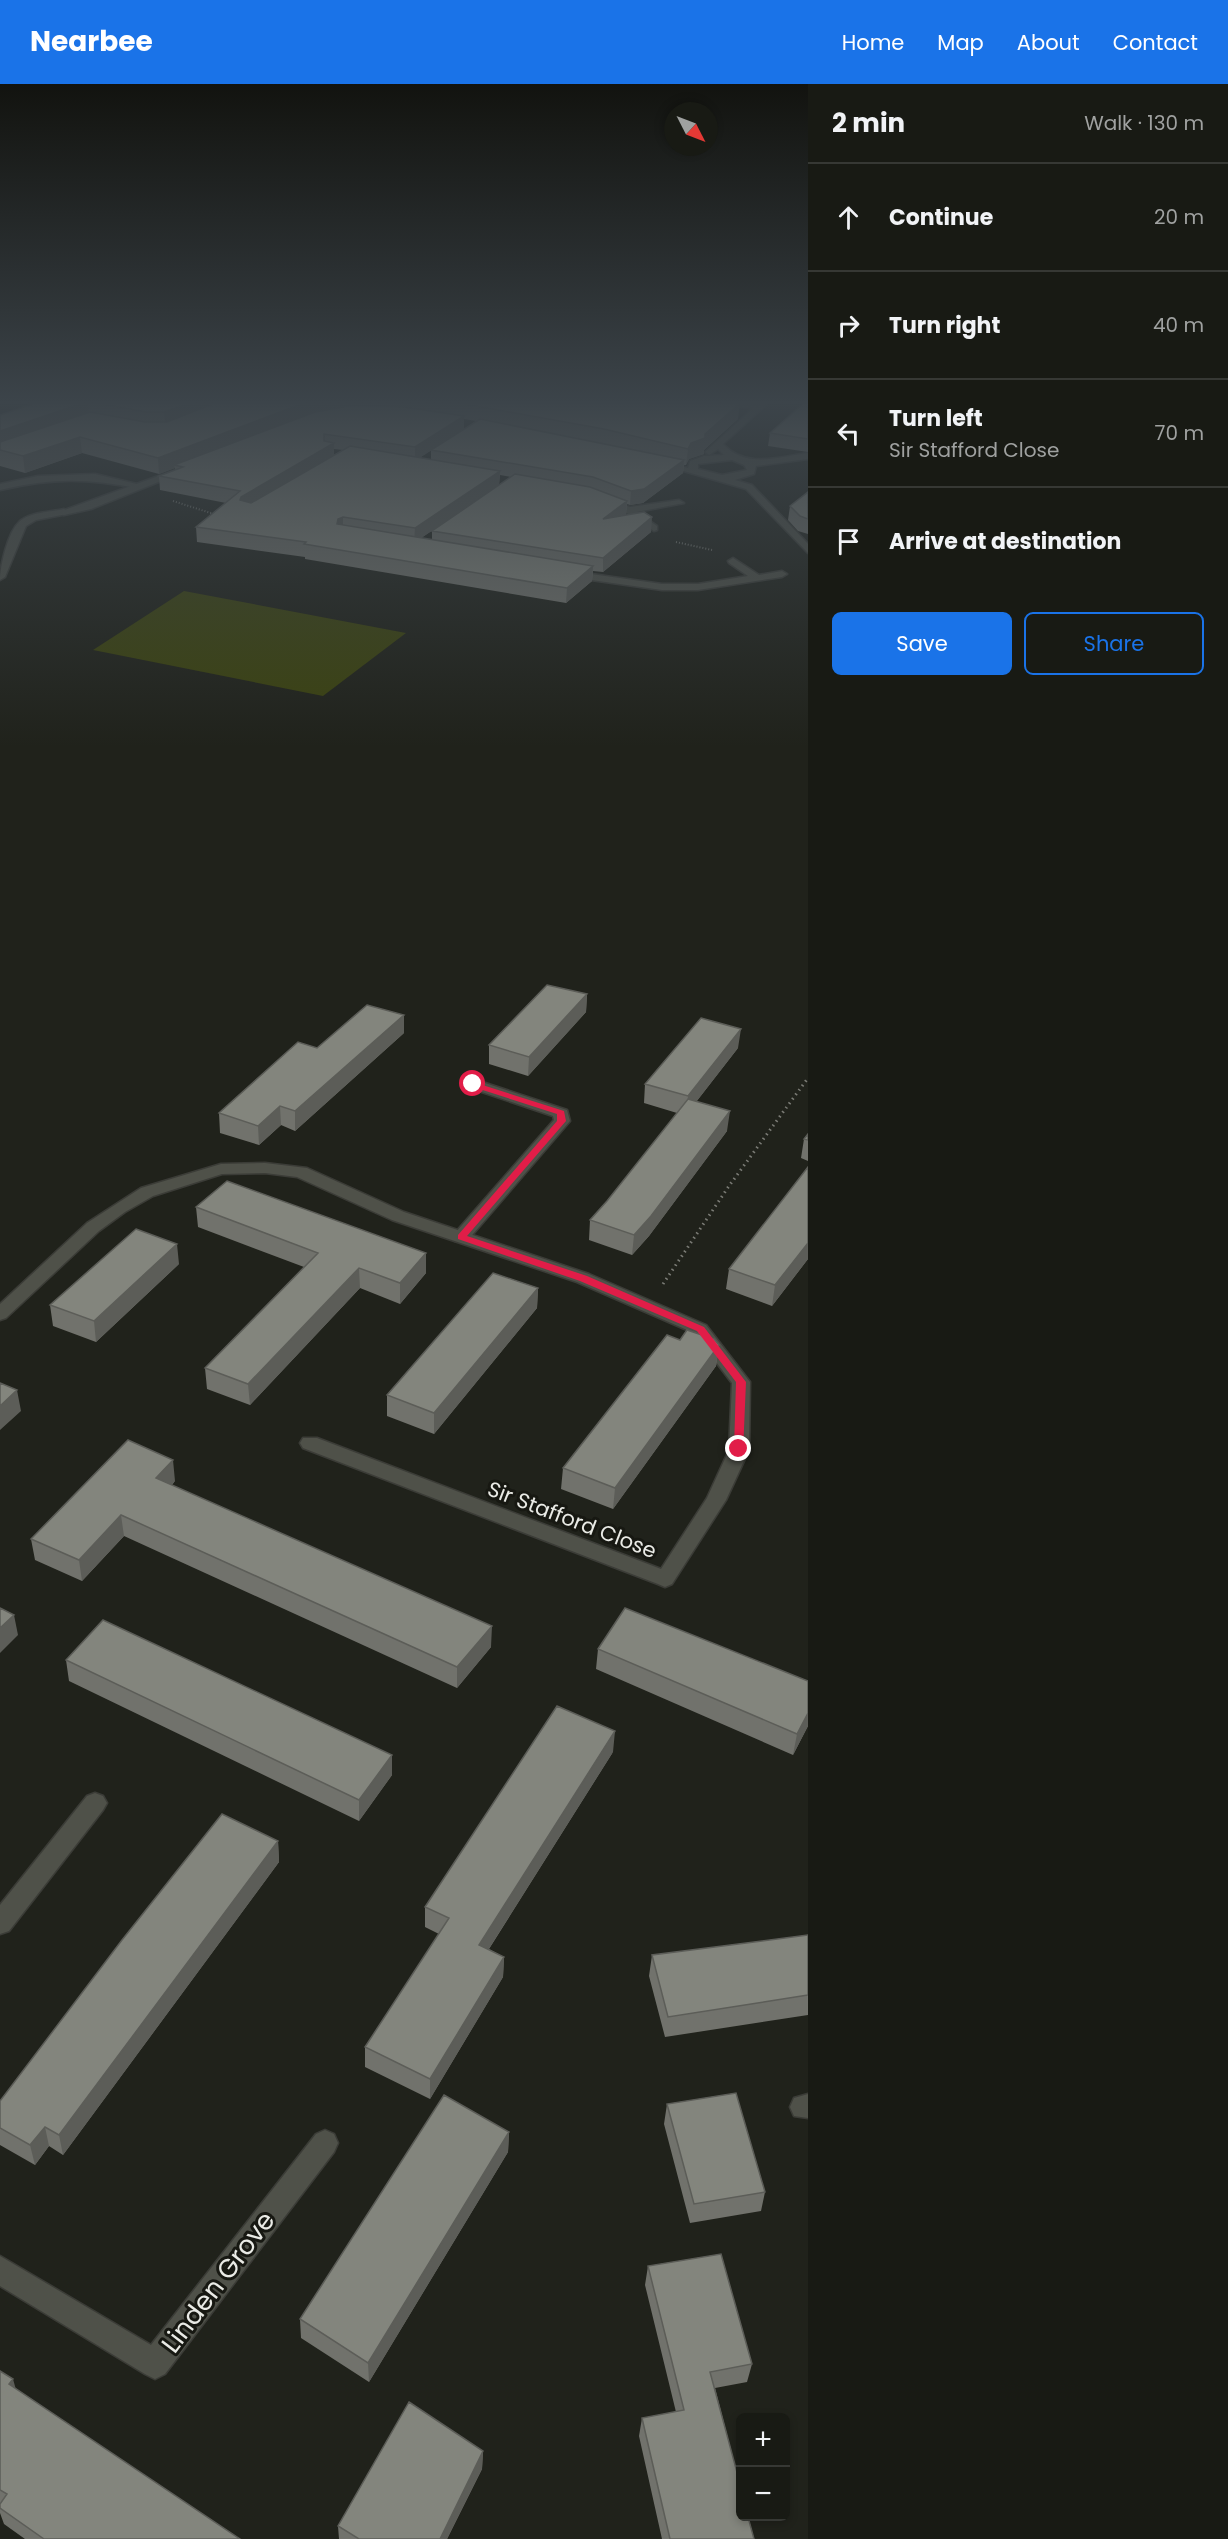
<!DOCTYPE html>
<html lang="en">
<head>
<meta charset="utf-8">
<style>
  body { margin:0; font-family:Poppins,sans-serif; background:#252722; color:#f1f3f6 }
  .controls { position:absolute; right:18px; bottom:18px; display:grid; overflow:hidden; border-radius:9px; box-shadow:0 3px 9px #0003 }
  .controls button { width:54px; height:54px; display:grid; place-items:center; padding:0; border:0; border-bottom:2px solid #363834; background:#181a14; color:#f1f3f6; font:30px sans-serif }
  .compass { position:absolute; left:664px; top:18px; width:54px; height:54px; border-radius:50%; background:#181a14; box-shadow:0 3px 9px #0003; rotate:132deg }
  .stop { position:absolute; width:18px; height:18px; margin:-14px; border:4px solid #e11d48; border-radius:50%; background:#fff }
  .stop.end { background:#e11d48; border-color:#fff; box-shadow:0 2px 6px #0008 }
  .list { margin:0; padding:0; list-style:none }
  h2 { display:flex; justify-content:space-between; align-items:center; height:78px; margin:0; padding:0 24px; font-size:26px }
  h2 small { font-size:20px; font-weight:400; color:#9fa1a0 }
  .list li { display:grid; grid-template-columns:39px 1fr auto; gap:18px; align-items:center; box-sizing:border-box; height:108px; padding:0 24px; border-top:2px solid #363834 }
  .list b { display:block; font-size:22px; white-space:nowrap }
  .list p { margin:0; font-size:20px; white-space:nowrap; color:#9fa1a0 }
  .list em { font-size:20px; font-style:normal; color:#9fa1a0 }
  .actions { display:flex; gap:12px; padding:18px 24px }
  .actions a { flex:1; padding:14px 0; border:2px solid #1a73e8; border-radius:9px; text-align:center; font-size:21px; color:#1a73e8 }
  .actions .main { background:#1a73e8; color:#fff }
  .icon { flex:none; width:33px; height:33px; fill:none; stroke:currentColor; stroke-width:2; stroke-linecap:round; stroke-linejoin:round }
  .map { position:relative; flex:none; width:808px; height:2455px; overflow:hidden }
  header { display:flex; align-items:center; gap:36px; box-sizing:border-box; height:84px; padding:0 30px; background:#1a73e8; color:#fff }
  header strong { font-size:28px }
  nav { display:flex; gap:33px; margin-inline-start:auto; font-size:21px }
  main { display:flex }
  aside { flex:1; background:#181a14 }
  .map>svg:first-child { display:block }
  .green { fill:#3b420f }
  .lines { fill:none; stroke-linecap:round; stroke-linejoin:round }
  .lane-casing { stroke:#3b3c37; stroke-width:3 }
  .street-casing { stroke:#3b3c37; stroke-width:3 }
  .path-far1 { stroke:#7b7c76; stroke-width:2; stroke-dasharray:1 2; stroke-linecap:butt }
  .path { stroke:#7b7c76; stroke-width:3; stroke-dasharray:1.5 4; stroke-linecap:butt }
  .lane { fill:#4f5149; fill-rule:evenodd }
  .street { fill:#4f5149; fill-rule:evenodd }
  .wall { fill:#71726c; fill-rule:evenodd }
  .shaded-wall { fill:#5c5d58 }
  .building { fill:#83857d; stroke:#5c5d58; stroke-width:1.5 }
  .route { fill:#e11d48 }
  .labels { text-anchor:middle; stroke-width:6; stroke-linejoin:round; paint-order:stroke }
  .street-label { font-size:21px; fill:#eaebe6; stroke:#171812 }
  .near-street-label { font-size:26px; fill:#eaebe6; stroke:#171812 }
</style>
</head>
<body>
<header>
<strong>Nearbee</strong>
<nav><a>Home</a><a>Map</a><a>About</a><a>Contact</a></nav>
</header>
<main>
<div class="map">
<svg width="808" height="2455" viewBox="0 0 808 2455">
  <rect width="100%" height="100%" fill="#20221b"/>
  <path class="green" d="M 184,507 L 406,549 L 323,612 L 93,566 Z"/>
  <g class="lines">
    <defs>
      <path id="lane" d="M 724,319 L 748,319 L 762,323 L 758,326 Z
        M 95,390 L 145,402 L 140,405 C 86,394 54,394 0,406 L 0,400 L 38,392 Z
        M 64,425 L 69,428 L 67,430 L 36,436 L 26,442 L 5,493 L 0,496 C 0,482 8,448 19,438 C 29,428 51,428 64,425 Z
        M 473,995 L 567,1026 L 570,1037 L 467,1157 L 455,1157 L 452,1153 L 455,1149 L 554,1036 L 553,1032 L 467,1003 L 465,1000 Z
        M 95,1709 L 103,1712 L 107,1719 L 103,1726 L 9,1847 L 0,1850 L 0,1821 L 87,1712 Z"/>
      <path id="street" d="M 759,319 L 768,319 L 723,360 C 746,385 778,373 808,369 L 808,375 L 756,382 L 754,390 L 735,396 L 752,401 L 808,460 L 808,469 L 746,405 L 656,379 L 661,376 L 688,384 L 690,377 L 704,372 L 724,371 L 718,365 L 709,371 L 705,368 ZM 732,376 L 744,381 L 747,386 L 722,391 L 698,385 L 698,380 Z
        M 178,385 L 186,387 L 91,425 L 64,431 L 59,428 Z
        M 604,413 L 630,423 L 679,416 L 684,419 L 637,428 L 657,442 L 657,446 L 654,447 L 619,424 L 601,418 L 599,416 Z
        M 733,474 L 759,491 L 782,487 L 787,490 L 782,493 L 698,506 L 662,506 L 570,493 L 565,490 L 570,487 L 662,500 L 698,500 L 748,492 L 729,479 L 728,477 Z
        M 265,1079 L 307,1084 L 404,1128 L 589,1190 L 706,1241 L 750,1298 L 749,1366 L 726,1416 L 672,1500 L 665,1503 L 658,1500 L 303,1364 L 300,1359 L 303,1354 L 317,1354 L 661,1485 L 707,1414 L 729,1366 L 732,1299 L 694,1249 L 577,1198 L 392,1136 L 297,1093 L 265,1089 L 222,1090 L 153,1112 L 125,1128 L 99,1147 L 6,1234 L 0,1236 L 0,1220 L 87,1139 L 141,1104 L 221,1080 Z
        M 808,2010 L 808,2034 L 794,2032 L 790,2023 L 794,2014 Z
        M 325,2046 L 334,2050 L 338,2059 L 334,2068 L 165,2290 L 155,2295 L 145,2290 L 0,2202 L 0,2172 L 151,2261 L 316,2050 Z"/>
    </defs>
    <use href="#lane" class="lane-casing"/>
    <use href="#street" class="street-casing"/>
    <path class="path-far1" d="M 173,417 L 217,431
      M 676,458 L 712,466"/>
    <path class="path" d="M 663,1200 L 729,1102 L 808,994"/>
    <use href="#lane" class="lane"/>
    <use href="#street" class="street"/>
  </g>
  <path class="wall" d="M 36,319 L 642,319 L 650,321 L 739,320 L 738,335 L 704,366 L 704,370 L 689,375 L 686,381 L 684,381 L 683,389 L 643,419 L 630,421 L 627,420 L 626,431 L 651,448 L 603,488 L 593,487 L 592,497 L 566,519 L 305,475 L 305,473 L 197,458 L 196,443 L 226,419 L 160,406 L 159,392 L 175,387 L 175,384 L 159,390 L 82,369 L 25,389 L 0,382 L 0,331 ZM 464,335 L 476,337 L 464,345 ZM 461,347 L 431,366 L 431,376 L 419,374 ZM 334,365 L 343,366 L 334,371 ZM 500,391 L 511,393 L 499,401 ZM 498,402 L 432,447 L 432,456 L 421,454 Z
    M 808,319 L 808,368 L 768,362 L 770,349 Z
    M 808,408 L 808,450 L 798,447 L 788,436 L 790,422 Z
    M 587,910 L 586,928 L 528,992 L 489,980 L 489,961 Z
    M 404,949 L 295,1047 L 281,1041 L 259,1061 L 220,1049 L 219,1029 L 317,964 Z
    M 738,964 L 696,1018 L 727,1047 L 649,1152 L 632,1171 L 589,1156 L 590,1136 L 607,1117 L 677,1029 L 644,1019 L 645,1000 Z
    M 808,1050 L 808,1077 L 801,1074 L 804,1055 Z
    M 808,1083 L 808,1175 L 772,1222 L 726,1205 L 729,1185 Z
    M 196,1123 L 426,1189 L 400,1220 L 360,1204 L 250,1321 L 207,1305 L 205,1284 L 304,1183 L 198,1143 Z
    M 179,1180 L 96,1258 L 53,1242 L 50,1221 Z
    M 538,1204 L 537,1224 L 434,1350 L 387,1332 L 387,1311 Z
    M 680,1256 L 719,1261 L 716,1282 L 613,1425 L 561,1405 L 563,1384 Z
    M 175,1397 L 172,1401 L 491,1563 L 457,1604 L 124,1452 L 82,1497 L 35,1476 L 31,1455 Z
    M 598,1565 L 808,1597 L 808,1642 L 793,1671 L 596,1585 Z
    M 66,1576 L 392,1671 L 392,1691 L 359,1737 L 69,1597 Z
    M 613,1668 L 489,1865 L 504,1873 L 503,1893 L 430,2015 L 365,1983 L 365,1963 L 439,1850 L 425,1843 L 425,1823 Z
    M 278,1757 L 279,1778 L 63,2071 L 49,2062 L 35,2081 L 0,2061 L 0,2017 Z
    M 808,1851 L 808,1931 L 665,1953 L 649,1892 L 652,1871 Z
    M 667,2020 L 765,2108 L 761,2127 L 690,2139 L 664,2040 Z
    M 509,2048 L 508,2068 L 369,2298 L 301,2254 L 300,2235 Z
    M 648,2182 L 752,2280 L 747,2298 L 715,2304 L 754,2455 L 662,2455 L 639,2352 L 642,2334 L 676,2328 L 645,2201 Z
    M 0,2287 L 15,2304 L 240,2455 L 25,2455 L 4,2440 L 0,2429 Z
    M 483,2367 L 482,2385 L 447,2455 L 339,2455 L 338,2442 Z"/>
  <path class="shaded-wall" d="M 83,319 L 88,319 L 89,333 L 0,364 L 0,347 Z
    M 190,319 L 235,319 L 166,344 L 164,328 Z
    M 304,319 L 354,319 L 354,324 L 174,381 L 175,384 L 159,390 L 158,374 Z
    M 739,320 L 738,335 L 704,366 L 704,370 L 689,375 L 686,381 L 688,365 L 691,359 L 705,350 Z
    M 464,332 L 464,345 L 415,377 L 415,363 Z
    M 80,353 L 82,369 L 25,389 L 23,372 Z
    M 334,359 L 334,373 L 241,430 L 240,416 L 241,413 Z
    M 684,376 L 683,389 L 643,419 L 630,421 L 631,407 Z
    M 500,387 L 499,401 L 414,459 L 415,444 Z
    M 627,417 L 626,431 L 603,435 Z
    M 343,433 L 343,448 L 338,455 L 338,435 Z
    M 652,433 L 651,448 L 603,488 L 603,474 Z
    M 593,482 L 592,497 L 566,519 L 567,504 Z
    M 587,910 L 586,928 L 528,992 L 529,973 Z
    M 404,931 L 404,949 L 295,1047 L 295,1027 Z
    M 741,945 L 738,964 L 686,1031 L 688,1012 Z
    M 280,1022 L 281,1041 L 259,1061 L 258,1042 Z
    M 730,1027 L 727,1047 L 649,1152 L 632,1171 L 634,1151 Z
    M 808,1159 L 808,1175 L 772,1222 L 775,1201 Z
    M 177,1160 L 179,1180 L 96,1258 L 94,1237 Z
    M 426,1169 L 426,1189 L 400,1220 L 400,1199 Z
    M 359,1184 L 360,1204 L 250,1321 L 248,1300 Z
    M 538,1204 L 537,1224 L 434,1350 L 434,1329 Z
    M 719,1261 L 716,1282 L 613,1425 L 615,1404 Z
    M 17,1306 L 21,1327 L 0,1346 L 0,1322 Z
    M 173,1376 L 175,1397 L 159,1415 L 156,1394 Z
    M 121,1431 L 124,1452 L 82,1497 L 79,1476 Z
    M 14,1531 L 18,1551 L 0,1569 L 0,1544 Z
    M 492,1542 L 491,1563 L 457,1604 L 457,1583 Z
    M 808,1629 L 808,1642 L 793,1671 L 797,1650 Z
    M 615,1647 L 613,1668 L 478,1882 L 479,1861 Z
    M 392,1671 L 392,1691 L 359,1737 L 359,1716 Z
    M 278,1757 L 279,1778 L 63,2071 L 59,2051 Z
    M 504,1873 L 503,1893 L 430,2015 L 430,1995 Z
    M 45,2043 L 49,2062 L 35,2081 L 30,2061 Z
    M 509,2048 L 508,2068 L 369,2298 L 368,2279 Z
    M 13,2295 L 18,2313 L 9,2300 Z
    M 483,2367 L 482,2385 L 447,2455 L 440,2455 Z"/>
  <path class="building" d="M 36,319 L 83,319 L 0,347 L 0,331 Z
    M 97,319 L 190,319 L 164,328 L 146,328 Z
    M 215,319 L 304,319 L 158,374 L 80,353 L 23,372 L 0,366 L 0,358 L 90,328 L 145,338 L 167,338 Z
    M 459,319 L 642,319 L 650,321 L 652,319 L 739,320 L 705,350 L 705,354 L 691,359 L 688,365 L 604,345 Z
    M 804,319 L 808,319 L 808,355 L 770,349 Z
    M 354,321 L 404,323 L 464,332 L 415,363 L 324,350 L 324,357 L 334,359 L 241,413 L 240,416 L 251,419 L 350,362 L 500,387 L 415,444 L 343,433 L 338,435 L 337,440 L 593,482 L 567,504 L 304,460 L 306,458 L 196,443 L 240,407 L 159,392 L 183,383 L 174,381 L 315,328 Z
    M 480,335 L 684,376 L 644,405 L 631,407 L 593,393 L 431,366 Z
    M 515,390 L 590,403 L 627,417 L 603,435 L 644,428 L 652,433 L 603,474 L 432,447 Z
    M 808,408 L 808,435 L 800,432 L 790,422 Z
    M 547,901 L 587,910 L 529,973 L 489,961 Z
    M 367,921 L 404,931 L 295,1027 L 280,1022 L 258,1042 L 219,1029 L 298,958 L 317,964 Z
    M 701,934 L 741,945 L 688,1012 L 645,1000 Z
    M 688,1015 L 730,1027 L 651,1132 L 634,1151 L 590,1136 L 607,1117 Z
    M 808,1050 L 808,1056 L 804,1055 Z
    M 808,1083 L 808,1159 L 775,1201 L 729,1185 Z
    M 227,1097 L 426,1169 L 400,1199 L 359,1184 L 248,1300 L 205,1284 L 318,1169 L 196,1123 Z
    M 136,1145 L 177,1160 L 94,1237 L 50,1221 Z
    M 493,1189 L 538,1204 L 434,1329 L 387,1311 Z
    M 687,1246 L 714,1255 L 719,1261 L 615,1404 L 563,1384 L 667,1251 L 680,1256 Z
    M 0,1299 L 17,1306 L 0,1322 Z
    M 128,1356 L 173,1376 L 156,1394 L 492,1542 L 457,1583 L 121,1431 L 79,1476 L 31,1455 Z
    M 0,1524 L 14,1531 L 0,1544 Z
    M 625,1524 L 808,1597 L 808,1629 L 797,1650 L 598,1565 Z
    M 103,1536 L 392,1671 L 359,1716 L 66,1576 Z
    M 557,1622 L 615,1647 L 479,1861 L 504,1873 L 430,1995 L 365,1963 L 449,1834 L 425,1823 Z
    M 222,1730 L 278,1757 L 59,2051 L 45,2043 L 30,2061 L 0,2044 L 0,2017 L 122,1856 Z
    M 808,1851 L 808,1911 L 668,1933 L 652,1871 Z
    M 736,2009 L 765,2108 L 694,2120 L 667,2020 Z
    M 444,2011 L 509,2048 L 368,2279 L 300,2235 Z
    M 721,2170 L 752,2280 L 710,2288 L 741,2403 L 741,2433 L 748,2433 L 754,2455 L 670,2455 L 642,2334 L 684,2326 L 648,2182 Z
    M 0,2287 L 13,2295 L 9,2300 L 240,2455 L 44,2455 L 0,2424 L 0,2420 L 7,2410 L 0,2406 Z
    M 409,2318 L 483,2367 L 440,2455 L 359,2455 L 338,2442 Z"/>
  <linearGradient id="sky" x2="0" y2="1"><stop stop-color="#12130f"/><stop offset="0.48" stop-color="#3c444a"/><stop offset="1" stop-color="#3c444a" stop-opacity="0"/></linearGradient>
  <rect width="808" height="663" fill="url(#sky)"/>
  <path class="route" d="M 473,998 L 564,1027 L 566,1037 L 467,1152 L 587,1192 L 704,1243 L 746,1298 L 743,1368 L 734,1365 L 736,1298 L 697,1247 L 580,1197 L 458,1155 L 458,1151 L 557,1037 L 557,1030 L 470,1002 Z"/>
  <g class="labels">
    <g class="street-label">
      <text transform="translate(572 1436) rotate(21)" y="7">Sir Stafford Close</text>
    </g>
    <g class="near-street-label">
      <text transform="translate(218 2198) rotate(-53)" y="9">Linden Grove</text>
    </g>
  </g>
</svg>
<div class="controls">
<button>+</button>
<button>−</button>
</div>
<svg class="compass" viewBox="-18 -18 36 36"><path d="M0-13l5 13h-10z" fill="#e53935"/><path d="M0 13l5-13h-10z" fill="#9fa1a0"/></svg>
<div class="stop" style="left:473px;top:1000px"></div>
<div class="stop end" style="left:739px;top:1365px"></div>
</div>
<aside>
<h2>2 min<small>Walk · 130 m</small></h2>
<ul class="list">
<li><svg class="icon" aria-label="ahead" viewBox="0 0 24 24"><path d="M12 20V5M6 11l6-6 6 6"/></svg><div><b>Continue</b></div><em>20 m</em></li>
<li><svg class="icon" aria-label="right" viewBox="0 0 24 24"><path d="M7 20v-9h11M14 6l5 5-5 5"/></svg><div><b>Turn right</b></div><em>40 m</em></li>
<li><svg class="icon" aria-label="left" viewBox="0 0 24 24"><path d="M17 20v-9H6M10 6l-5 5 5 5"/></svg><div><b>Turn left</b><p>Sir Stafford Close</p></div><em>70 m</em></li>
<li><svg class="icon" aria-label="arrive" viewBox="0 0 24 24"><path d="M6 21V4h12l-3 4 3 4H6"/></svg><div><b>Arrive at destination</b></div></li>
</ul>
<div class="actions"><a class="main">Save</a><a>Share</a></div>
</aside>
</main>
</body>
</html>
